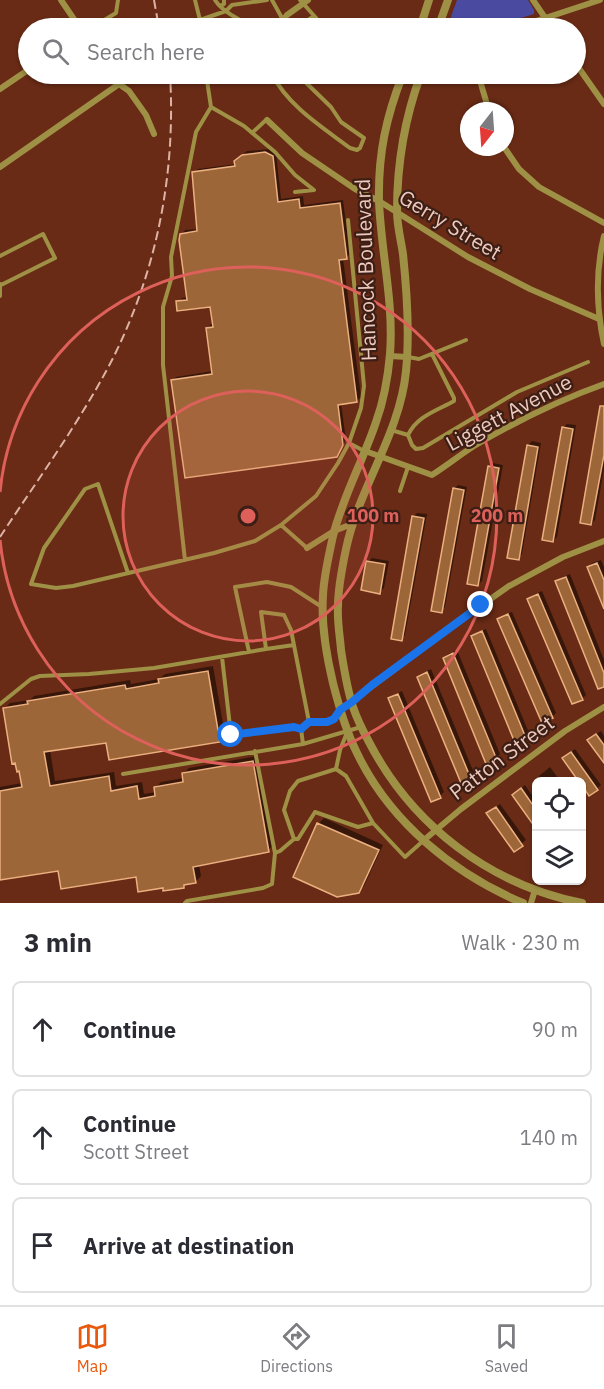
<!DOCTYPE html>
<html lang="en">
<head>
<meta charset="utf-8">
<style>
  body { margin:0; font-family:"IBM Plex Sans",sans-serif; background:#f2f2f3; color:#2b2b33 }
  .controls { position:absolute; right:18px; bottom:18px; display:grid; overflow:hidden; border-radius:9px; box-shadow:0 2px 4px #0004 }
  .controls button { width:54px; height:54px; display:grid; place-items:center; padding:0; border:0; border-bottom:2px solid #e1e1e2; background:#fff; color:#2b2b33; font:30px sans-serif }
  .compass { position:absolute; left:460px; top:102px; width:54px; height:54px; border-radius:50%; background:#fff; box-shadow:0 2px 4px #0004; rotate:197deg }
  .stop { position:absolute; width:18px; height:18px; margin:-14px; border:4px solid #1a73e8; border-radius:50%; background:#fff }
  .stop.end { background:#1a73e8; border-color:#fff; box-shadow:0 2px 6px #0008 }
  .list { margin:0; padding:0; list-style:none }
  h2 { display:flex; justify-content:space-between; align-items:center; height:78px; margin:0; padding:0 24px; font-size:26px }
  h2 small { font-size:20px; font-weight:400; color:#7c7c81 }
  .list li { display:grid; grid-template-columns:39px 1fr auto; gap:18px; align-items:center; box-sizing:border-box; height:96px; margin:0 12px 12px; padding:0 12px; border:2px solid #e1e1e2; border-radius:9px }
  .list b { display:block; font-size:22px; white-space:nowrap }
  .list p { margin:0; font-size:20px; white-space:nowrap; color:#7c7c81 }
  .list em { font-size:20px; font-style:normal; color:#7c7c81 }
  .icon { flex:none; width:33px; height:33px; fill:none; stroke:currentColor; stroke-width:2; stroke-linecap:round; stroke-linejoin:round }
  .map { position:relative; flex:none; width:604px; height:903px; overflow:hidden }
  .search { position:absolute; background:#fff; box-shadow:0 2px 4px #0004; left:18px; right:18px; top:18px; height:66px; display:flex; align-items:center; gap:15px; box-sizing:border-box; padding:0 21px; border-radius:33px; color:#7c7c81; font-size:22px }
  .sheet { height:402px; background:#fff }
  nav { display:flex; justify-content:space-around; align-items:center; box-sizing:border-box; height:84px; border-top:2px solid #e1e1e2; background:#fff; font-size:16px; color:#7c7c81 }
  nav a { display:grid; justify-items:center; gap:3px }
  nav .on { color:#ea580c }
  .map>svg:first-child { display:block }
  .green { fill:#4a4aa1 }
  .shadow { fill:#0007 }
  .building { fill:#9d6638; stroke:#ecb080; stroke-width:1.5 }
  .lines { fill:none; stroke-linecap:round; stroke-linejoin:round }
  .service { stroke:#9e9044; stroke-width:4 }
  .minor { stroke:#9e9044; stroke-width:6 }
  .tertiary { stroke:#9e9044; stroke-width:8 }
  .rail { stroke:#ddb3a5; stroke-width:2; stroke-dasharray:9 4.5; stroke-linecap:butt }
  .route { stroke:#1a73e8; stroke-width:8 }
  .ring { fill:none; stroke:#de605b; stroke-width:3 }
  .labels { text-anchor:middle; stroke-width:4.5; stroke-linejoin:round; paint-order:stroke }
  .street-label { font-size:21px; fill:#eec8bb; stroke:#3b1e15 }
  .centre { fill:#de605b; stroke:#3b1e15; stroke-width:3 }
  .ring-label { font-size:18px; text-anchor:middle; font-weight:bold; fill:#de605b; stroke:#3b1e15; stroke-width:4.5; stroke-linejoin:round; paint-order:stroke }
</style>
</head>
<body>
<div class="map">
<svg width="604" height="903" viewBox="0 0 604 903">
  <rect width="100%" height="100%" fill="#692b15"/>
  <path class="green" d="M 457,0 L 528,0 L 534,10 L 534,14 L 489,28 L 447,28 Z"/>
  <path class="shadow" d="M 270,149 L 276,152 L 281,199 L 303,196 L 304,205 L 343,200 L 350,254 L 346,258 L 343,258 L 361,397 L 357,401 L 341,403 L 346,440 L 340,451 L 336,456 L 172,381 L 176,377 L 213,371 L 207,328 L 211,324 L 214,324 L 211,305 L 178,302 L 182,298 L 188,297 L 181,235 L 185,230 L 198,229 L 194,173 L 198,169 L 236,164 L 240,157 L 247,151 Z
    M 604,408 L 604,469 L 595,520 L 591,524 Z
    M 567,424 L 576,425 L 557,537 L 553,541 L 563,428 Z
    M 532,441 L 541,443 L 522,554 L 518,558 L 528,445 Z
    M 493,463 L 503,465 L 482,581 L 478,585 L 489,467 Z
    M 458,485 L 467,487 L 445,607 L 441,611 L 454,489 Z
    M 417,513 L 427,514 L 405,635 L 401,639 L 413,517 Z
    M 372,558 L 389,561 L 384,588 L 380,592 L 368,562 Z
    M 601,560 L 604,567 L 604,605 L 588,567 L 592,563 Z
    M 570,574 L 604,660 L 604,685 L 557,581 L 561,578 Z
    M 542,591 L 586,695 L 582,699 L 529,599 L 533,595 Z
    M 512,612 L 556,713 L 552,717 L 499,619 L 503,615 Z
    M 486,629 L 529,733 L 525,737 L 473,636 L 477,633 Z
    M 457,650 L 500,754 L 496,758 L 444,658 L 448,654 Z
    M 213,666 L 225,735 L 219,740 L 107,741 L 50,750 L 55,781 L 114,772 L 116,786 L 142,782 L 144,794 L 156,792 L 156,787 L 161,782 L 184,778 L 183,774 L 189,768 L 258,756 L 274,845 L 268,850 L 199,865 L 201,876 L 195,882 L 187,883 L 184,887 L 164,887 L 137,875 L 60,869 L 0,879 L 0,787 L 22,783 L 4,709 L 10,703 L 30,700 L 34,696 L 130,680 L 131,684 L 159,679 L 165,674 Z
    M 431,669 L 474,773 L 470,777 L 419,677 L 423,673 Z
    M 402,691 L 444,792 L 440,796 L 431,800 L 390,699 L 394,695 Z
    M 601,731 L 604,736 L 604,761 L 593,736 Z
    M 575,749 L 601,785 L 590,794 L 564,758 Z
    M 550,767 L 561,782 L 542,782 L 539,776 Z
    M 525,785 L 536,801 L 536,828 L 518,791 Z
    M 500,804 L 526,840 L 514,850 L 492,810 Z
    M 324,818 L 383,845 L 364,886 L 358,892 L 295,876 L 319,823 Z"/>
  <path class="building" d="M 265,152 L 273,156 L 278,202 L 299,199 L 300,208 L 340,203 L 347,259 L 339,260 L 357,402 L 338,405 L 343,445 L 337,457 L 185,478 L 171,380 L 212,374 L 206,328 L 213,327 L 210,307 L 177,311 L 176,301 L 187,300 L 179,240 L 180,234 L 197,231 L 192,172 L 235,166 L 234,161 L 242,155 Z
    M 600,406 L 604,406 L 604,455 L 591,525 L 580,523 Z
    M 562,427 L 573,429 L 553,542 L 542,540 Z
    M 527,445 L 538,447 L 519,560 L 507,558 Z
    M 488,466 L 499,468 L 478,586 L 467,584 Z
    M 453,488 L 464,490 L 442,613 L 431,611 Z
    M 412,516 L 424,518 L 402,641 L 391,639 Z
    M 366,561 L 385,564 L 380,594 L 361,590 Z
    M 597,563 L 604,580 L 604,609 L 587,567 Z
    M 566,577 L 604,673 L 604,687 L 598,689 L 555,581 Z
    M 538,594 L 583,700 L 572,704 L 527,599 Z
    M 508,614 L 553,718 L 542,723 L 497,619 Z
    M 482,631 L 526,738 L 515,743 L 471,636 Z
    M 453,653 L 497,760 L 486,764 L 443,658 Z
    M 208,671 L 220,742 L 109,760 L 106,743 L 44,752 L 50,786 L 109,776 L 111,791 L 137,786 L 139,799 L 155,796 L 154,787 L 183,782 L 182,773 L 253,761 L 269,852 L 193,867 L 196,883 L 184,885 L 184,888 L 163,891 L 163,888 L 138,892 L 136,877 L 61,889 L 58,871 L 0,880 L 0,791 L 22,787 L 19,771 L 17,772 L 15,763 L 12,764 L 3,708 L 28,704 L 27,701 L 125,685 L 126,689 L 159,683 L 158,679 Z
    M 427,672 L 471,779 L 461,783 L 417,677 Z
    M 398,694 L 441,798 L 431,802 L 388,698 Z
    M 596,734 L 604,745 L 604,763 L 587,740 Z
    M 571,752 L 598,790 L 589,796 L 582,785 L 582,782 L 579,782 L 562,758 Z
    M 521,788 L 537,811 L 537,830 L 512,795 Z
    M 496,807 L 523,846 L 514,852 L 486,813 Z
    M 317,823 L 379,850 L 359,893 L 337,897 L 293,877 Z"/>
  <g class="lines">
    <path class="service" d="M 195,0 L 200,20 L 226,11 L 232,5 L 267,0
      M 215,0 C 222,12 252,29 266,27 C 274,25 280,19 287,15
      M 272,0 L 282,18
      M 300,0 L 325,28
      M 220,6 L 224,4 L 224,0
      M 200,20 L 201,28
      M 91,28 L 116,13 L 118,0
      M 225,28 L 243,22
      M 301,28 L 299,26 L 314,16
      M 272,74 C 288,106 322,127 350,148 L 357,150 L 360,148 L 364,138 L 341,122 L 331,107 L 297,74
      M 211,107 L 244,126 L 275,152 L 295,175 L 314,190 L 295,192
      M 252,133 L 266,120
      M 348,220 L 364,386 L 361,408 L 349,443
      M 0,256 L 43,234 L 55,258 L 1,285
      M 0,296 L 0,284
      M 408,357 L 419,359 L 466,340
      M 391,430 L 408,435 L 412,445 L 416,449 L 423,448 L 517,392 L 588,362
      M 408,435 C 417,416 436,411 454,401 L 454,398 L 432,354
      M 400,491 L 408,467
      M 281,525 L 307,548
      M 185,560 L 163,365 L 163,307 L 172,276 L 171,257 L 196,132 L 211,107 L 206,74
      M 128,573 L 98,484 L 85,489 L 44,548 L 31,584 L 56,588 L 73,586 L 214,553 L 255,541 L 281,525 L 316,496 L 338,463 L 349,443 L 364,451
      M 266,649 L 294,645
      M 249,652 L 235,587 L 267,582 L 291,587 L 322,607
      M 222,657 L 231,735 L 294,727 L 301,729
      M 0,704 L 31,679 L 40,676 L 89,674 L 154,668 L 266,649 L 261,612 L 284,615 L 291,630 L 309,722
      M 303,744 L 301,729 L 309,722 C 325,722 330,724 340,710
      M 255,751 L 275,853
      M 336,769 L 340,750 L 346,735
      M 123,774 L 303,744 L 361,727
      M 373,823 L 358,827 L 315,812 L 298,839 L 294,839 L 284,810 L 290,791 L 298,781 L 336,769 L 346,776 L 373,823 L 405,857 L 423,841
      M 185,903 L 187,901 L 263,888 L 272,884 L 275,853 L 280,851 L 294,839"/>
    <path class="minor" d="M 61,0 L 80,28
      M 533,0 L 552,28
      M 287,15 L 308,0
      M 515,28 L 600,0
      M 576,64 L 604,104
      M 111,74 L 119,84 L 129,91 L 146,115 L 154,134
      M 478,74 L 489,111
      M 0,89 L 28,70
      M 267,120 L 302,153 L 355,189 L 379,201 L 468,257 L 530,289 L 599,319
      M 504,147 L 519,169 L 539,187 L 604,223
      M 0,167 L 119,84
      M 604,236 C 595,273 596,307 604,344
      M 390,356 L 407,357
      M 365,451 L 432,475 C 446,466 460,455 474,446 C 515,422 559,400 604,384
      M 307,548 L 334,531 L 352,524
      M 340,710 L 455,624 L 509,586 L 563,557 L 604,541
      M 424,840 L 461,809 L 565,731 L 604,707
      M 531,903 L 535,890"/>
    <path class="tertiary" d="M 420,28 L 429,0
      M 438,28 L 448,0
      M 403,74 C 386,117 378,154 379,201 C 381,252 394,302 390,354 C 388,377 384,400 376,422 C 363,461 343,496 333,536 C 329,555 324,575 323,595 C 321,625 326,654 333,683 C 339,707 346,731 357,753 C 390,822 454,874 523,903
      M 421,74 C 405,117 397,164 397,211 C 397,226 401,240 403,254 C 407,292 410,332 406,371 C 400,434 359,487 346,549 C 342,568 338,587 338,606 C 337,621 340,636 341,650 C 344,669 347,689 353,707 C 357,719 363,731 369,742 C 412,825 490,885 582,903"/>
    <path class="rail" d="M 154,0 L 159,28
      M 0,537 C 38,479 80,422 112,360 C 157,271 176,173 170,74"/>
  </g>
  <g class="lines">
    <path class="route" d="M 231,735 L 294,727 L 301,729 L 309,722 L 327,722 L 334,719 L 340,710 L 352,702 L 372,685 L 481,605"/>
  </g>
  <circle cx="248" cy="516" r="125" fill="#de605b" fill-opacity=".12"/>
  <g class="ring">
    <circle cx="248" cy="516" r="125"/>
    <path d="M0 492A249 249 0 1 1 0 540"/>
  </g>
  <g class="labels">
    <g class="street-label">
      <text transform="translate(450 225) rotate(31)" y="7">Gerry Street</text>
      <text transform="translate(366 270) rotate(-92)" y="7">Hancock Boulevard</text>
      <text transform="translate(509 413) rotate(-28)" y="7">Liggett Avenue</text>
      <text transform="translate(502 758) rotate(-37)" y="7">Patton Street</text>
    </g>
  </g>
  <circle cx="248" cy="516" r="9" class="centre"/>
  <g class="ring-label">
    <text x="373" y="522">100 m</text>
    <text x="497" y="522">200 m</text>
  </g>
</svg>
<div class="controls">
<button><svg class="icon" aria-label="locate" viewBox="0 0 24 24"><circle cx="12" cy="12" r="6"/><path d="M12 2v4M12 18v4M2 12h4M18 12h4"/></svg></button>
<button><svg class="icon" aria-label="layers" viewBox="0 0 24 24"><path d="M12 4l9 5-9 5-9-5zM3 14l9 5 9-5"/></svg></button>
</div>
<svg class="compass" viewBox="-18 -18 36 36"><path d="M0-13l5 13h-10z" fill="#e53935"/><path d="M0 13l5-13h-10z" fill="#7c7c81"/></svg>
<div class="stop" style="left:231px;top:735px"></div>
<div class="stop end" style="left:481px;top:605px"></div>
<div class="search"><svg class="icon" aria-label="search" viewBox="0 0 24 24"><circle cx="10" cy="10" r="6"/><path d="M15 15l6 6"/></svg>Search here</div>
</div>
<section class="sheet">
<h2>3 min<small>Walk · 230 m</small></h2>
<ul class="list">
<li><svg class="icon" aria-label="ahead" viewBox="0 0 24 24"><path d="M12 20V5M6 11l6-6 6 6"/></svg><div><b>Continue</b></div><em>90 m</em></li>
<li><svg class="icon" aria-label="ahead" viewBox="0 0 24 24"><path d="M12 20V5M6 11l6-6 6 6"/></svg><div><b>Continue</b><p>Scott Street</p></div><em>140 m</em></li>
<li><svg class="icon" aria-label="arrive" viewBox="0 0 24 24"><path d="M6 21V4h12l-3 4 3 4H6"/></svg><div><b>Arrive at destination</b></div></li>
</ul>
</section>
<nav>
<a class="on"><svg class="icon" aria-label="map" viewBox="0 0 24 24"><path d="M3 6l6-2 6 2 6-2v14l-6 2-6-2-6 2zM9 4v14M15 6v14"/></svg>Map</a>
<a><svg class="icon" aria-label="directions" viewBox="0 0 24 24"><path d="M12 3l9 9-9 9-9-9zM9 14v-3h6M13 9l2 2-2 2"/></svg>Directions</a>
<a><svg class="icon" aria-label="saved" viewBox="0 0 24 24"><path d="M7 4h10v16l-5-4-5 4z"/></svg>Saved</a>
</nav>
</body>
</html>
